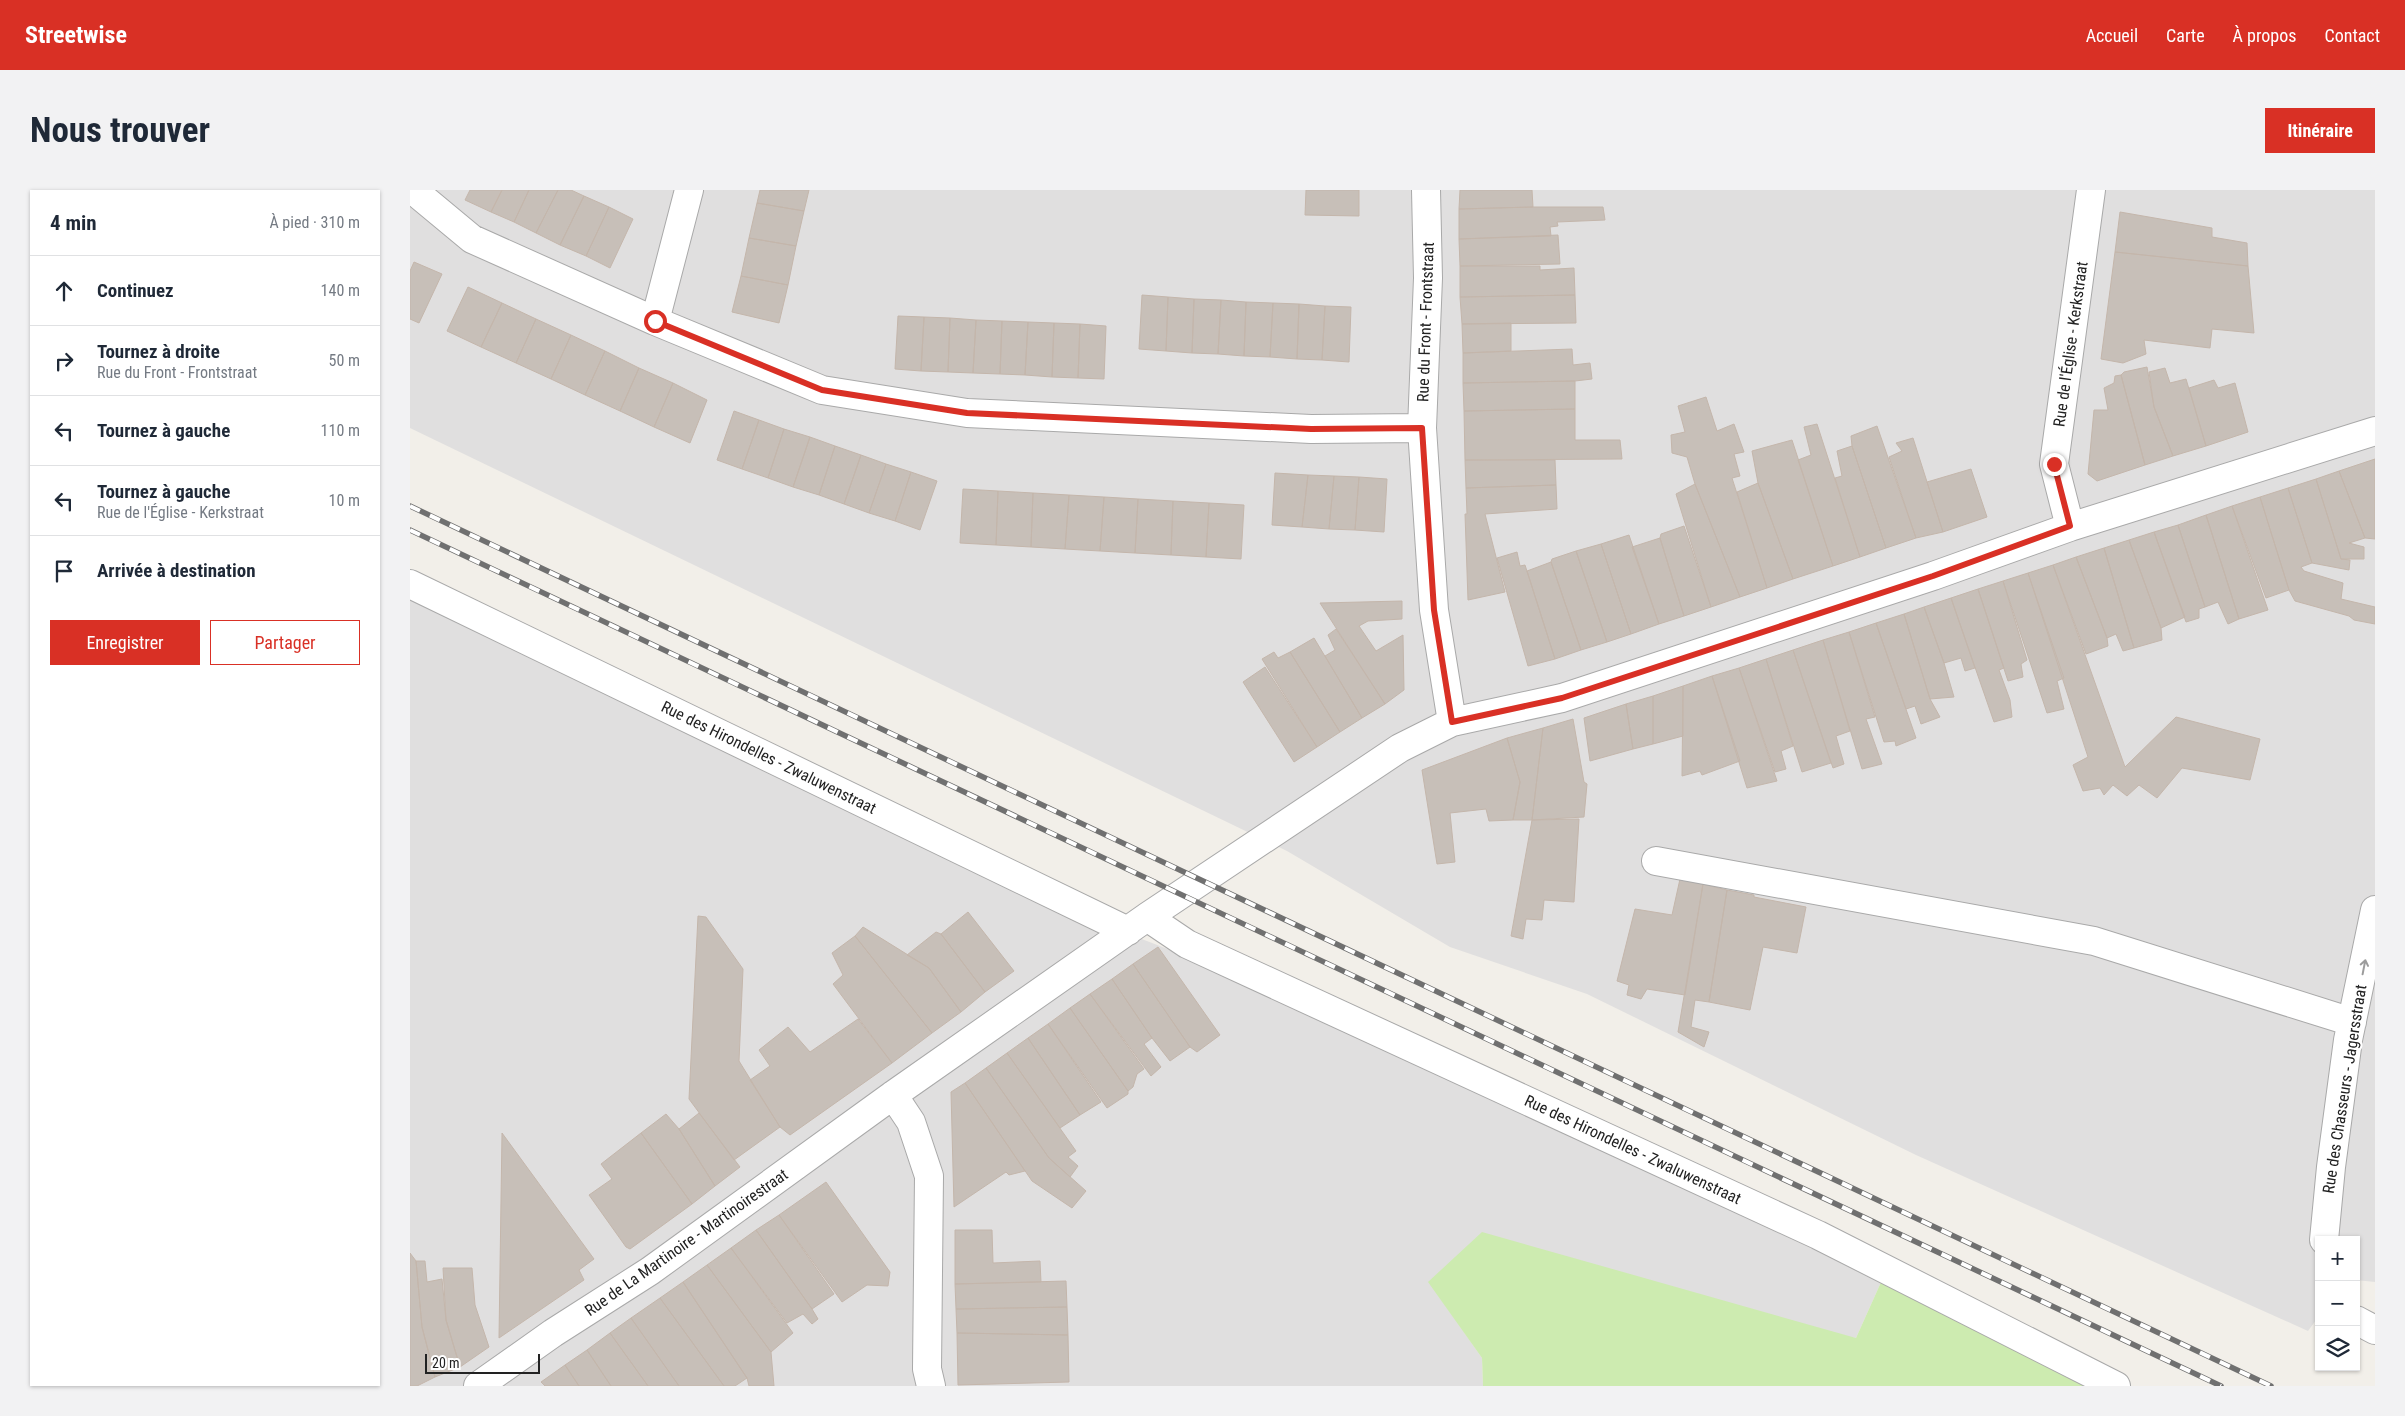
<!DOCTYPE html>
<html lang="fr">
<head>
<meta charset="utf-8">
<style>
  body { margin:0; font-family:"Roboto Condensed",sans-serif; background:#f2f2f3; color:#1f2937 }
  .controls { position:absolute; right:15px; bottom:15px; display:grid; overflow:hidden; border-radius:0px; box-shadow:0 1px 4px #0004 }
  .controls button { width:45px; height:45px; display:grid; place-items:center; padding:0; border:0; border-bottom:1px solid #e0e1e3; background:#fff; color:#1f2937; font:25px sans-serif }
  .scale { position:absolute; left:15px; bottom:12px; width:115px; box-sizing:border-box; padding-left:5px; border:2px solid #222; border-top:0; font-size:14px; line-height:18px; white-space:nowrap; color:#222; -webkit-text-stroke:4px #fff; paint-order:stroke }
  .stop { position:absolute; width:15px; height:15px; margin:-11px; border:4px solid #d93025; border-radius:50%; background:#fff }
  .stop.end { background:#d93025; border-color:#fff; box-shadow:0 1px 5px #0008 }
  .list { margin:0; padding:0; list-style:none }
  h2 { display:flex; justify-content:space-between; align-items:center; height:65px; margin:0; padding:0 20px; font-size:21px }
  h2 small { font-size:16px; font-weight:400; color:#747a83 }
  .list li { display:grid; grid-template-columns:32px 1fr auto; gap:15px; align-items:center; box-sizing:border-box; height:70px; padding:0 20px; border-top:1px solid #e0e1e3 }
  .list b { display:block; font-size:19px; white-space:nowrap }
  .list p { margin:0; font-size:16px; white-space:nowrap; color:#747a83 }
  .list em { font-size:16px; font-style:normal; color:#747a83 }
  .actions { display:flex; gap:10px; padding:15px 20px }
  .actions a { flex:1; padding:11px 0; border:1px solid #d93025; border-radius:0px; text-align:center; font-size:18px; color:#d93025 }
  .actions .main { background:#d93025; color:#fff }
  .icon { flex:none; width:28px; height:28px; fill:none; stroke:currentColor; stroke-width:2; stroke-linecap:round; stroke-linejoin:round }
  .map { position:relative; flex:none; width:1965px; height:1196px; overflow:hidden; border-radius:0px }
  header { display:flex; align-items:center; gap:30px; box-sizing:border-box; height:70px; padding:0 25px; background:#d93025; color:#fff }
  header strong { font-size:24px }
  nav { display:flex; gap:28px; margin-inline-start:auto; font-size:18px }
  .intro { display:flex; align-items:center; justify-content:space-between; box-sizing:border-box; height:120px; padding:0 30px }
  h1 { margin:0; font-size:35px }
  .button { padding:12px 22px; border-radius:0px; background:#d93025; color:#fff; font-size:18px; font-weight:700 }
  main { display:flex; gap:30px; padding:0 30px }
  aside { flex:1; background:#fff; border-radius:0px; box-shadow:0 1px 4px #0004 }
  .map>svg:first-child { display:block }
  .residential { fill:#e0dfdf }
  .grass { fill:#cdebb0 }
  .building { fill:#c7bfb8; stroke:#c4b6ab }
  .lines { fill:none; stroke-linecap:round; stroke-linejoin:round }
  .minor-casing { stroke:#a9a9a9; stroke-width:30 }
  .minor { stroke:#fff; stroke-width:28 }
  .rail-casing { stroke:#707070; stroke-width:5.5 }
  .rail { stroke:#fff; stroke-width:4; stroke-dasharray:11; stroke-linecap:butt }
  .oneway { stroke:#9c9c9c }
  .route { stroke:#d93025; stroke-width:6 }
  .labels { text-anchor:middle; stroke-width:4.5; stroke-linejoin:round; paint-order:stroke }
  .street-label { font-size:16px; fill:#222; stroke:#fff }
</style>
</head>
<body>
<header>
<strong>Streetwise</strong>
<nav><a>Accueil</a><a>Carte</a><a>À propos</a><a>Contact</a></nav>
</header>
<div class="intro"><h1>Nous trouver</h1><a class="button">Itinéraire</a></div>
<main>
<aside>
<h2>4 min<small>À pied · 310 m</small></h2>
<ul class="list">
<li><svg class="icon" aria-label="ahead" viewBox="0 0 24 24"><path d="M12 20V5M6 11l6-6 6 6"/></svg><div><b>Continuez</b></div><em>140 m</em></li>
<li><svg class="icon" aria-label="right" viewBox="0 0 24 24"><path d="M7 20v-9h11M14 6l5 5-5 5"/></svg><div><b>Tournez à droite</b><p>Rue du Front - Frontstraat</p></div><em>50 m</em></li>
<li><svg class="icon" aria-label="left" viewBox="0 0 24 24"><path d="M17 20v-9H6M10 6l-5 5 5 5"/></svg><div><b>Tournez à gauche</b></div><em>110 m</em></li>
<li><svg class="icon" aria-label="left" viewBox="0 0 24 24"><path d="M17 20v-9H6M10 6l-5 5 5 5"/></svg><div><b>Tournez à gauche</b><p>Rue de l'Église - Kerkstraat</p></div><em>10 m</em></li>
<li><svg class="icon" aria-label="arrive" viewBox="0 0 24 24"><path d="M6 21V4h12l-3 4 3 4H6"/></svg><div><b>Arrivée à destination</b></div></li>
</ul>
<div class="actions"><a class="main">Enregistrer</a><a>Partager</a></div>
</aside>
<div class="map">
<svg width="1965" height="1196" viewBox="0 0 1965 1196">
  <rect width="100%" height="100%" fill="#f2efe9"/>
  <path class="residential" d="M 0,0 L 1965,0 L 1965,1092 L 1946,1090 L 1946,1050 L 1909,1050 L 1909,1126 L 1898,1141 L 1506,965 L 1177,804 L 1040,757 L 877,661 L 0,238 Z
    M 0,404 L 654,719 L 755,758 L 1472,1090 L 1446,1148 L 1019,1092 L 1072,1168 L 1073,1196 L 0,1196 Z"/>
  <path class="grass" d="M 1072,1042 L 1446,1148 L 1472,1090 L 1685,1196 L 1073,1196 L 1072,1168 L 1018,1092 Z"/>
  <path class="building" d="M 60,0 L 92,0 L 81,22 L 55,10 Z
    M 92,0 L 119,0 L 104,32 L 81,22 Z
    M 119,0 L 148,0 L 126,43 L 104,32 Z
    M 148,0 L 161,0 L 174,6 L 150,55 L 126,43 Z
    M 350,0 L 399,0 L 394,21 L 347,13 Z
    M 896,0 L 949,0 L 949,26 L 895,25 Z
    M 1050,0 L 1122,0 L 1123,17 L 1049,19 Z
    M 174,6 L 199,17 L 176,66 L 150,55 Z
    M 347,13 L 394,21 L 386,56 L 339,48 Z
    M 199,17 L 223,29 L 200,78 L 176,66 Z
    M 1123,17 L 1193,17 L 1195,30 L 1147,32 L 1148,36 L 1140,37 L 1141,46 L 1049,49 L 1049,19 Z
    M 1710,22 L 1802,38 L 1802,47 L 1837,53 L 1838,76 L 1705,62 Z
    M 1148,45 L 1150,74 L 1050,76 L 1049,49 Z
    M 339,48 L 386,56 L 378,95 L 331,86 Z
    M 1705,62 L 1838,76 L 1844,143 L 1802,139 L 1800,158 L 1734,150 L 1736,164 L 1713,173 L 1691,169 Z
    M 4,72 L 32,84 L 9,133 L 0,129 L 0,81 Z
    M 1050,76 L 1130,76 L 1130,80 L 1164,78 L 1165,105 L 1050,107 Z
    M 331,86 L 378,95 L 369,133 L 322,122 Z
    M 58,97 L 92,113 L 71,157 L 37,141 Z
    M 732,105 L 758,107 L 756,161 L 729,159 Z
    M 1165,105 L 1166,133 L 1052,134 L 1050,107 Z
    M 758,107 L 784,109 L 782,163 L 756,161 Z
    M 784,109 L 811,110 L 808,164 L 782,163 Z
    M 811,110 L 836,112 L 834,166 L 808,164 Z
    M 836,112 L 863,113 L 860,167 L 834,166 Z
    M 92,113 L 126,129 L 106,173 L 71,157 Z
    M 863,113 L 889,114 L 887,169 L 860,167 Z
    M 889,114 L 915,116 L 912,170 L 887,169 Z
    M 915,116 L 941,117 L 939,172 L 912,170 Z
    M 488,126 L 514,127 L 511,181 L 485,179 Z
    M 514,127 L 540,128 L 538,182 L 511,181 Z
    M 540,128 L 566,130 L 563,183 L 538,182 Z
    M 126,129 L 161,145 L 141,189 L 106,173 Z
    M 566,130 L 592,131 L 590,184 L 563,183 Z
    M 592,131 L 618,132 L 615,185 L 590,184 Z
    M 618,132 L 644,133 L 642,187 L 615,185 Z
    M 644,133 L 670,134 L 668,188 L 642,187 Z
    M 1101,133 L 1101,161 L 1053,163 L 1052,134 Z
    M 670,134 L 696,136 L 694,189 L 668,188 Z
    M 161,145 L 195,161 L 175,205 L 141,189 Z
    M 1162,159 L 1163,175 L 1180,173 L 1182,189 L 1165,191 L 1053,193 L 1053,163 Z
    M 195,161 L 229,178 L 210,221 L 175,205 Z
    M 1737,177 L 1744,217 L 1763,266 L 1735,275 L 1711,185 L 1714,182 Z
    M 229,178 L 263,193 L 244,237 L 210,221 Z
    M 1755,178 L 1760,193 L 1776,189 L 1796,256 L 1763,266 L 1744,217 L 1739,182 Z
    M 1711,185 L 1735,275 L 1687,291 L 1678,284 L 1684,220 L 1698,220 L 1694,198 L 1704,193 L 1705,186 Z
    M 1804,190 L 1808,198 L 1825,193 L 1838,242 L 1796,256 L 1779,198 Z
    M 1165,191 L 1165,219 L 1054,221 L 1053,193 Z
    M 263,193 L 297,210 L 280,253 L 244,237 Z
    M 1296,207 L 1307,241 L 1324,234 L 1334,262 L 1324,264 L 1330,286 L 1322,288 L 1357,398 L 1330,407 L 1285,294 L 1277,267 L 1262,263 L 1261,245 L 1275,242 L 1268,216 Z
    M 1165,219 L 1165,250 L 1210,250 L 1212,269 L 1055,270 L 1054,221 Z
    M 324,221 L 349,230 L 332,279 L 307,270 Z
    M 349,230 L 374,239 L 358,288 L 332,279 Z
    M 1407,234 L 1450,367 L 1423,376 L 1388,270 L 1401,265 L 1394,237 Z
    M 1467,236 L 1506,348 L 1476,358 L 1442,256 L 1441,246 Z
    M 374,239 L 400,247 L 383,297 L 358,288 Z
    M 400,247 L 425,256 L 409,305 L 383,297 Z
    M 1503,248 L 1533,342 L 1506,348 L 1479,267 L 1492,261 L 1486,253 Z
    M 1382,250 L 1423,376 L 1383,389 L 1348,293 L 1342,261 Z
    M 425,256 L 451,265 L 434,314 L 409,305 Z
    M 1442,256 L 1476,358 L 1450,367 L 1425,288 L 1432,286 L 1427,261 Z
    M 451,265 L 476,274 L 459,323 L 434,314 Z
    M 1965,269 L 1965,349 L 1955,348 L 1929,281 Z
    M 1055,270 L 1145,270 L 1146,295 L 1056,298 Z
    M 476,274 L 501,282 L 485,331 L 459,323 Z
    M 1561,279 L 1577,327 L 1533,342 L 1517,292 Z
    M 1929,281 L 1955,348 L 1939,353 L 1954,357 L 1954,369 L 1931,369 L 1906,289 Z
    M 501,282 L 527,291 L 510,340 L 485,331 Z
    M 865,283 L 898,285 L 892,337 L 862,335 Z
    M 898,285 L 924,286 L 919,339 L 892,337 Z
    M 924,286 L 949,287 L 945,340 L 919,339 Z
    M 949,287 L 977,289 L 974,342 L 945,340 Z
    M 1906,289 L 1931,369 L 1940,370 L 1939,380 L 1902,373 L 1878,298 Z
    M 1348,293 L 1383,389 L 1357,398 L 1327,302 Z
    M 1285,294 L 1330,407 L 1301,417 L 1266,304 Z
    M 1146,295 L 1147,319 L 1075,324 L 1095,402 L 1058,410 L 1055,324 L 1057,324 L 1056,298 Z
    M 1878,298 L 1902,373 L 1891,377 L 1894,381 L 1933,393 L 1931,409 L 1965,417 L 1965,434 L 1944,430 L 1939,426 L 1885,411 L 1879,400 L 1850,307 Z
    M 553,299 L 588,301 L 586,355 L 550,353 Z
    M 588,301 L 623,303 L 621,357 L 586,355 Z
    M 623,303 L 659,305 L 655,359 L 621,357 Z
    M 659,305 L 694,307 L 690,361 L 655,359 Z
    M 694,307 L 728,309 L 725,363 L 690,361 Z
    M 1850,307 L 1879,400 L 1856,408 L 1822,316 Z
    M 728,309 L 763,311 L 761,365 L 725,363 Z
    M 763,311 L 799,313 L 796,367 L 761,365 Z
    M 799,313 L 834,315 L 831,369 L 796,367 Z
    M 1822,316 L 1858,420 L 1829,429 L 1796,325 Z
    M 1796,325 L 1829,429 L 1818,434 L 1808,412 L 1795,417 L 1768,335 Z
    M 1768,335 L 1795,417 L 1789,419 L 1789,428 L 1776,432 L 1744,342 Z
    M 1274,336 L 1301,417 L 1274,426 L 1250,348 L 1251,344 Z
    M 1744,342 L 1775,427 L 1751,438 L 1719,350 Z
    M 1219,345 L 1249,434 L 1221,444 L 1191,354 Z
    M 1250,348 L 1274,426 L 1249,434 L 1222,357 Z
    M 1719,350 L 1751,438 L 1752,450 L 1724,458 L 1694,358 Z
    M 1191,354 L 1221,444 L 1197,452 L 1166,361 Z
    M 1694,358 L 1724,458 L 1713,461 L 1706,444 L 1697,448 L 1666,367 Z
    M 1166,361 L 1197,452 L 1171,460 L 1141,372 L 1142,369 Z
    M 1107,362 L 1110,376 L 1115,375 L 1145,469 L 1118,476 L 1087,368 Z
    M 1666,367 L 1697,448 L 1698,456 L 1676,464 L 1643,375 Z
    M 1141,372 L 1171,460 L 1145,469 L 1117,381 Z
    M 1643,375 L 1715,577 L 1766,527 L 1850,549 L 1840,590 L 1772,578 L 1747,608 L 1729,595 L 1717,606 L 1703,595 L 1694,605 L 1690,598 L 1673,601 L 1663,575 L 1678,567 L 1618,383 Z
    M 1618,383 L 1654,488 L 1647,491 L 1654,519 L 1637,523 L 1593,391 Z
    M 1593,391 L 1617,470 L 1611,474 L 1613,487 L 1598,491 L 1568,399 Z
    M 1568,399 L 1594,478 L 1589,480 L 1600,510 L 1602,527 L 1584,532 L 1541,408 Z
    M 1541,408 L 1565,478 L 1555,481 L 1551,468 L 1534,473 L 1514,417 Z
    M 992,411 L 992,429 L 958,431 L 949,436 L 966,461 L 993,445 L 994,500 L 975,514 L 910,413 Z
    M 1514,417 L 1534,473 L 1544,507 L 1520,509 L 1494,424 Z
    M 1494,424 L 1520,509 L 1530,527 L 1511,534 L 1505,516 L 1496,519 L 1466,433 Z
    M 1466,433 L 1506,548 L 1486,556 L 1485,551 L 1474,552 L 1439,442 Z
    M 926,439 L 975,514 L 952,528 L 915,466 L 925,460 L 918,445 Z
    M 1439,442 L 1465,527 L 1456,529 L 1472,574 L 1452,579 L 1413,450 Z
    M 904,448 L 952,528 L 930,542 L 880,462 Z
    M 1413,450 L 1440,541 L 1426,546 L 1434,574 L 1423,578 L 1383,460 Z
    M 1383,460 L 1421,573 L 1392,582 L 1356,469 Z
    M 864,462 L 868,468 L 880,462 L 930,542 L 907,557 L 852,469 Z
    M 1356,469 L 1383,556 L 1371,561 L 1376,579 L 1365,582 L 1329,478 Z
    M 855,477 L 907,557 L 884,572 L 833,492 Z
    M 1329,478 L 1367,591 L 1337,598 L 1302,486 Z
    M 1302,486 L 1330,571 L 1292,585 L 1290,581 L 1272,586 L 1273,496 Z
    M 1273,496 L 1273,546 L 1243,554 L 1243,506 Z
    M 1243,506 L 1243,554 L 1223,559 L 1216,514 Z
    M 1216,514 L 1223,559 L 1180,571 L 1174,528 Z
    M 1163,529 L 1174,592 L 1177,594 L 1174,627 L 1122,630 L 1133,538 Z
    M 1133,538 L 1122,630 L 1103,630 L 1110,592 L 1097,548 Z
    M 1097,548 L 1110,592 L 1103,630 L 1079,631 L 1076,619 L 1040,623 L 1045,672 L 1027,674 L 1012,580 Z
    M 1169,629 L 1164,712 L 1134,710 L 1132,730 L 1116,729 L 1113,749 L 1101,746 L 1122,630 Z
    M 1270,689 L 1293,694 L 1275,805 L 1237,799 L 1231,809 L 1217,805 L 1219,795 L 1207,791 L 1225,719 L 1262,725 Z
    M 1293,694 L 1317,700 L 1299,812 L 1285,810 L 1281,837 L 1299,842 L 1294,857 L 1268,842 Z
    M 1317,700 L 1344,705 L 1344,707 L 1396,717 L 1387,763 L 1353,757 L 1340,820 L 1299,812 Z
    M 558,722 L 604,781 L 575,802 L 531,744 Z
    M 288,726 L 296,727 L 333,779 L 329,871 L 370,937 L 324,970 L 279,909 Z
    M 453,737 L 519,778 L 551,822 L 522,843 L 445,746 Z
    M 526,742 L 531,744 L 575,802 L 551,822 L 519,778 L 497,765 Z
    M 445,746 L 522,843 L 482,873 L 423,794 L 433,785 L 422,763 Z
    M 748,757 L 810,845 L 787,862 L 780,857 L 723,774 Z
    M 723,774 L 780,857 L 760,871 L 742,848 L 702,789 Z
    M 702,789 L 742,848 L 734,854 L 751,877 L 741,886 L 680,804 Z
    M 680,804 L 734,879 L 727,884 L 723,897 L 718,901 L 660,818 Z
    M 660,818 L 718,901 L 718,904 L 697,918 L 638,834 Z
    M 448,829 L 482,873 L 380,945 L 370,937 L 340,890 L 360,876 L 349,860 L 378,837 L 400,862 Z
    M 638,834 L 691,912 L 670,925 L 618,848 Z
    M 618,848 L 670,925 L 650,938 L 597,863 Z
    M 597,863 L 666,961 L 658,967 L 668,976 L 660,987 L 639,968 L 576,878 Z
    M 576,878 L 639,968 L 676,1001 L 662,1018 L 622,991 L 555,893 Z
    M 555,893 L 615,981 L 599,985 L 596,982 L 544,1017 L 541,902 Z
    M 289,923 L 330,977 L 305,996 L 269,939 Z
    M 256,924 L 269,939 L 305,996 L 282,1014 L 231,943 Z
    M 92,943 L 184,1069 L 169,1080 L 174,1090 L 89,1148 Z
    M 231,943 L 282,1014 L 220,1059 L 216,1057 L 179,1005 L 202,989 L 191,974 Z
    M 416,992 L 480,1082 L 478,1096 L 457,1095 L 432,1112 L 369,1025 Z
    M 369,1025 L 424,1104 L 402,1119 L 346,1040 Z
    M 346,1040 L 402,1119 L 408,1129 L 402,1134 L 393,1124 L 377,1133 L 321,1058 Z
    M 545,1040 L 582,1040 L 583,1073 L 630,1071 L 631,1092 L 545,1094 Z
    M 321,1058 L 383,1143 L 361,1162 L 297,1075 Z
    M 0,1063 L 6,1071 L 12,1137 L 25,1187 L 7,1196 L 0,1196 Z
    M 6,1071 L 15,1071 L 17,1092 L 32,1089 L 36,1130 L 50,1177 L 25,1187 L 12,1137 Z
    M 297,1075 L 361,1162 L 364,1196 L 339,1196 L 337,1188 L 273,1092 Z
    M 33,1078 L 62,1078 L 65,1115 L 79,1157 L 50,1177 L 36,1130 Z
    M 656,1091 L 657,1117 L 546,1119 L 545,1094 Z
    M 273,1092 L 337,1188 L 325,1196 L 314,1196 L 250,1108 Z
    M 250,1108 L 314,1196 L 269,1196 L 221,1128 Z
    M 657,1117 L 658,1145 L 547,1143 L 546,1119 Z
    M 221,1128 L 269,1196 L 238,1196 L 200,1143 Z
    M 200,1143 L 238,1196 L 201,1196 L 177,1160 Z
    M 547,1143 L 658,1145 L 659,1192 L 548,1195 Z
    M 177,1160 L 201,1196 L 169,1196 L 155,1175 Z
    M 155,1175 L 169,1196 L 135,1196 L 131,1192 Z"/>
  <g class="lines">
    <defs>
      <path id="minor" d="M 3,0 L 62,49 L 245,131 L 412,200 L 557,223 L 901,239 L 1012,238
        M 1016,0 L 1018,88 L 1012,238 L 1024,420 L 1042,532
        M 245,131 L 279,0
        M 1660,337 L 1644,274 L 1681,0
        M 0,394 L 718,741
        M 1246,671 L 1684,751 L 1942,832
        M 737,727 L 777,754 L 1408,1045 L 1706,1196
        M 483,905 L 501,932 L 519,986 L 517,1179 L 521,1196
        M 1914,1050 L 1921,977 L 1938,850 L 1965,720
        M 1946,1130 L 1965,1140
        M 68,1196 L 143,1143 L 240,1081 L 483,905 L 737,727 L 990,558 L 1042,532 L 1152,508 L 1523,386 L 1660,337 L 1965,241"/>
    </defs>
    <use href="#minor" class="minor-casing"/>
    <use href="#minor" class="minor"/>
    <defs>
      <path id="rail" d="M 0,316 L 1861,1196
        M 0,340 L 1811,1196"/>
    </defs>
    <use href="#rail" class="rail-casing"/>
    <use href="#rail" class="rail"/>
  </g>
  <defs><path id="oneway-shaft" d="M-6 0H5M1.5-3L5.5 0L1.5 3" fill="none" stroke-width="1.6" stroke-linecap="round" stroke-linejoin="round" transform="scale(1.25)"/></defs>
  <use class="oneway" href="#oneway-shaft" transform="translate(1954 777) rotate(-79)"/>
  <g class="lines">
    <path class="route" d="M 245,131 L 412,200 L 557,223 L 901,239 L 1012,238 L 1024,420 L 1042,532 L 1152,508 L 1523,386 L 1660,336 L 1644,274"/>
  </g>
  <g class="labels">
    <g class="street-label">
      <text transform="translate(1015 132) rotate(-88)" y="6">Rue du Front - Frontstraat</text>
      <text transform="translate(1660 154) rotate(-82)" y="6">Rue de l'Église - Kerkstraat</text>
      <text transform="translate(359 567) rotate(26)" y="6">Rue des Hirondelles - Zwaluwenstraat</text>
      <text transform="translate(1934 899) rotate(-81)" y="6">Rue des Chasseurs - Jagersstraat</text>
      <text transform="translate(1223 959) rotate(25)" y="6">Rue des Hirondelles - Zwaluwenstraat</text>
      <text transform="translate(276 1052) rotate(-35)" y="6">Rue de La Martinoire - Martinoirestraat</text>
    </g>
  </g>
</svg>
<div class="controls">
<button>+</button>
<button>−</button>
<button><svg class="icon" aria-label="layers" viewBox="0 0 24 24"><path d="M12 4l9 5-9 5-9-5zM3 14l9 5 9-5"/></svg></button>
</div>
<div class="scale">20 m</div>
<div class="stop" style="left:245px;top:131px"></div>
<div class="stop end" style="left:1644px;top:274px"></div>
</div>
</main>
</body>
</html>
